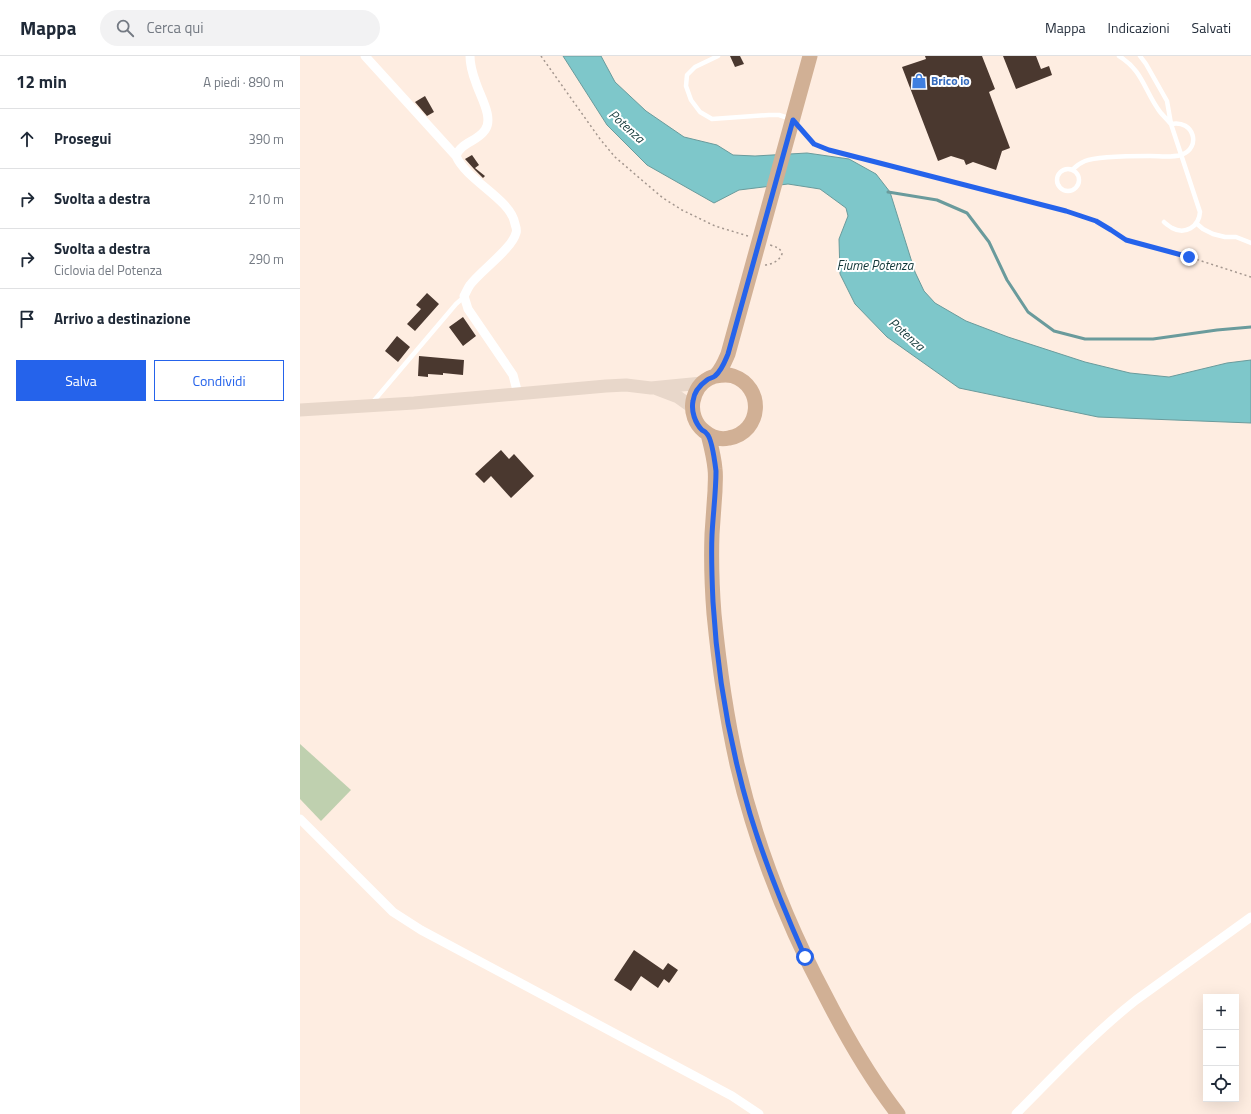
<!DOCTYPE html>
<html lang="it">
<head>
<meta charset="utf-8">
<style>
  body { margin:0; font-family:"Titillium Web",sans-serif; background:#f2f2f3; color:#1f2937 }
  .controls { position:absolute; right:12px; bottom:12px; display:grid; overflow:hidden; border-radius:0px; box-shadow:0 4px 16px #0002 }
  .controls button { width:36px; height:36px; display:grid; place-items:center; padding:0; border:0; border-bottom:1px solid #e0e1e3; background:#fff; color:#1f2937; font:20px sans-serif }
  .stop { position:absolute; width:12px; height:12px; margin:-9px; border:3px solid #2563eb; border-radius:50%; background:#fff }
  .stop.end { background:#2563eb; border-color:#fff; box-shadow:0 1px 4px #0008 }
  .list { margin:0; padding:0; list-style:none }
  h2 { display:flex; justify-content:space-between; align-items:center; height:52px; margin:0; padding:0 16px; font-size:17px }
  h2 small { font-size:13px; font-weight:400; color:#747a83 }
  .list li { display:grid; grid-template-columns:26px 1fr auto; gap:12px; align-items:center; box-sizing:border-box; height:60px; padding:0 16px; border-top:1px solid #e0e1e3 }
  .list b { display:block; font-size:15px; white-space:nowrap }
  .list p { margin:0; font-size:13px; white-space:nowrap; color:#747a83 }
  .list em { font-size:13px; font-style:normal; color:#747a83 }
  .actions { display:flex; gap:8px; padding:12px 16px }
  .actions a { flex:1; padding:9px 0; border:1px solid #2563eb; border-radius:0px; text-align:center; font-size:14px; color:#2563eb }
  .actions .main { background:#2563eb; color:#fff }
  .icon { flex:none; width:22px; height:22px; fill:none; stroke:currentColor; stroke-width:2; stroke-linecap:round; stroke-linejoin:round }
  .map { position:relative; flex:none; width:951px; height:1058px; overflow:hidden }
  header { display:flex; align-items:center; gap:24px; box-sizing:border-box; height:56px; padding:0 20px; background:#fff; border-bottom:1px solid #e0e1e3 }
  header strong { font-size:19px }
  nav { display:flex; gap:22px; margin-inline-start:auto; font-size:14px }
  .search { width:280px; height:36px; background:#f2f2f3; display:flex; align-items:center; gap:10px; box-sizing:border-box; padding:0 14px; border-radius:22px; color:#747a83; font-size:15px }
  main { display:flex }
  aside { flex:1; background:#fff }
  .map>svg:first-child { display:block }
  .green { fill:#bfd0af }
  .water { fill:#7ec7ca; stroke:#6a9b9c }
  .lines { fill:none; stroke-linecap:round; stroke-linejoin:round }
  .stream { stroke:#6a9b9c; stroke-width:3 }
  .building { fill:#4a382f }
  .path { stroke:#a4978f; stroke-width:1.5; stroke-dasharray:2 3; stroke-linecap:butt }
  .service { stroke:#fff; stroke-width:4.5 }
  .minor { stroke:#fff; stroke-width:9 }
  .secondary { stroke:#e8d7ca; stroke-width:13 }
  .primary { stroke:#d1b095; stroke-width:15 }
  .route { stroke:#2563eb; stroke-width:5 }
  .labels { text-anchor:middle; stroke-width:4; stroke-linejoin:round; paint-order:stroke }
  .shop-label { font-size:12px; font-weight:bold; fill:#366cbe; stroke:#fff; text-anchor:start }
  .water-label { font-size:13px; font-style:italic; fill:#113637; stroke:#fff }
</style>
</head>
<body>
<header>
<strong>Mappa</strong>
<div class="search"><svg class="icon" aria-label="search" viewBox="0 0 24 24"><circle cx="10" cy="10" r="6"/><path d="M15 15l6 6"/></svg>Cerca qui</div>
<nav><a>Mappa</a><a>Indicazioni</a><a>Salvati</a></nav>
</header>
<main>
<aside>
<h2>12 min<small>A piedi · 890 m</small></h2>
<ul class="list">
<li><svg class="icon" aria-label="ahead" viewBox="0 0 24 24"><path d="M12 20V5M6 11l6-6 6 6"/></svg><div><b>Prosegui</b></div><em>390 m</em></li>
<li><svg class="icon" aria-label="right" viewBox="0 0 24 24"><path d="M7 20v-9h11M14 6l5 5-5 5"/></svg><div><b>Svolta a destra</b></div><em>210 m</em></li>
<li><svg class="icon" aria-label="right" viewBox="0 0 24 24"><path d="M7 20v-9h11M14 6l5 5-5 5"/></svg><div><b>Svolta a destra</b><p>Ciclovia del Potenza</p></div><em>290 m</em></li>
<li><svg class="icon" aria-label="arrive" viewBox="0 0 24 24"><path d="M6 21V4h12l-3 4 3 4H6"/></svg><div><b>Arrivo a destinazione</b></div></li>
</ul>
<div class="actions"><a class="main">Salva</a><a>Condividi</a></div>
</aside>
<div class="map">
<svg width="951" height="1058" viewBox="0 0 951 1058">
  <rect width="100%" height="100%" fill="#feede1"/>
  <path class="green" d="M 0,688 L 51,734 L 21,765 L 0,743 Z"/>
  <path class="water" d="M 263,0 L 301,0 L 315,26 L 346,55 L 384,81 L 417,89 L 433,99 L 455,100 L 507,97 L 549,103 L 576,118 L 590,136 L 615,216 L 624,235 L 635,247 L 666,265 L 708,281 L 785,306 L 830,317 L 869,321 L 927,307 L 951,304 L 951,367 L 798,361 L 659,332 L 587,281 L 555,248 L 540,218 L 539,183 L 548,160 L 546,152 L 520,133 L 488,128 L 439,134 L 414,147 L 347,109 L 307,69 Z"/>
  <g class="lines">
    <path class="stream" d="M 588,136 L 637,144 L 667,157 L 689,186 L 707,224 L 728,256 L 754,275 L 785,283 L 853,283 L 917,274 L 951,271"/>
  </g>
  <path class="building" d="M 430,0 L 440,0 L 444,8 L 435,11 Z
    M 625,0 L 682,0 L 695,33 L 689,36 L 710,92 L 702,95 L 696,114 L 673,106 L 666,109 L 664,104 L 651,100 L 638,105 L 602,11 L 626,3 Z
    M 703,0 L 736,0 L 741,13 L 749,10 L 752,19 L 716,33 Z
    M 125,40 L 134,56 L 127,60 L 115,46 Z
    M 172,99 L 179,109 L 175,112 L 185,120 L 183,122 L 174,113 L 165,103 Z
    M 127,237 L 139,248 L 115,275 L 107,268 L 121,253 L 116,249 Z
    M 163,261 L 176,280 L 163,290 L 149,271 Z
    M 97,280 L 110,291 L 98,306 L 85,295 Z
    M 119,300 L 164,304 L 163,319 L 143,317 L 143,319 L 128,318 L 128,321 L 118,320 Z
    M 201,394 L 209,403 L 214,398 L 234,420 L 211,442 L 191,420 L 184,427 L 175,418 Z
    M 334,894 L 363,914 L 368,907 L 378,914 L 369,927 L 364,923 L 358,932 L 341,920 L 331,935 L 314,924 Z"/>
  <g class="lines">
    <path class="path" d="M 241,0 L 300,83 L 315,101 L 344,126 L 363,142 L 382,154 L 415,170 L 448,180
      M 502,74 L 514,88 L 529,94 L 766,155 L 796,165 L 811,174 L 826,184 L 889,201 L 951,221
      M 465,209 C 473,208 479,205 482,198 C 481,192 476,191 470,189"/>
    <path class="service" d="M 418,0 L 395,11 L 387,19 L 386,30 L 391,44 L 400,56 L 412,63 L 469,59 L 479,59 L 491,63
      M 819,0 C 842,14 844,33 858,53 C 861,58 866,62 870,67
      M 840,0 L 846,8 L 867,45 L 871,68 L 900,156 C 899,171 885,179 872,172 C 869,170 866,168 864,166
      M757 124a11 11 0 1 1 22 0a11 11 0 1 1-22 0Z
      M 772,114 C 776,110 780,107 785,105 C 797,100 835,100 850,100 C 860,100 870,102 881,99 C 902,92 894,63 871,68
      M 896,167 L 903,173 L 913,178 L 925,181 L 936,181 L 951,187
      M 72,347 L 156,248 L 164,241"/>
    <path class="minor" d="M 65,0 L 156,100 C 167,125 211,143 215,168 C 216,171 217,175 216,177 C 212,193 180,215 170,229 C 167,233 166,237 164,240 L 168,253 L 213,319 L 218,338
      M 156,100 C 161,86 177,86 185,74 C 194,62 180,40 176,27 C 173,19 170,9 170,0
      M 0,763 L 93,856 L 121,874 L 432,1040 L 459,1058
      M 716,1058 C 755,1019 793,978 836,944 L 951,861"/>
    <path class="secondary" d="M 357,333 L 378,341 L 392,351
      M 0,354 L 114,347 L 306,330 L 326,329 L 351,332 L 402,327"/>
    <path class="primary" d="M 415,320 C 421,319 427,318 433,320 C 465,331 462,376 429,382 C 420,384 411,381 404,375 C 395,368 391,356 393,345 C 395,336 400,327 408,323 C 411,321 414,321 416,319 C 422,313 425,305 428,298 L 510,0
      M 408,378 C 411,390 414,401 415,413 C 416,420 415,428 415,435 C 414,450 413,464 412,478 C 411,505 412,532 414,558 C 419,609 426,659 437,708 C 456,789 487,868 526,941 C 547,982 570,1022 598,1058"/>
  </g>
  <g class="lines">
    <path class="route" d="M 505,901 C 484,854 465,807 450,758 C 430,690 417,617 413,546 C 412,524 411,501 412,479 C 413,458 416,436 416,415 C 415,407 412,383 407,378 C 406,376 404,375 402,374 C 395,367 391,355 393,345 C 394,336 400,329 407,324 C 409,322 413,322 415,320 C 422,314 425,305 428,298 L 493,64 L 514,88 L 529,94 L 766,155 L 796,165 L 811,174 L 826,184 L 889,201"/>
  </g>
  <defs>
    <symbol id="shop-bare" viewBox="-9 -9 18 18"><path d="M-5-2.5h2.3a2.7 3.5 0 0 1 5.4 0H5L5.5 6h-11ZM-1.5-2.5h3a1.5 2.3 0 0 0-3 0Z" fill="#3f7fe0" stroke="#fff" stroke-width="2.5" paint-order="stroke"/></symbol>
  </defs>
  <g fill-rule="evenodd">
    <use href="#shop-bare" x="608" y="14" width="22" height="22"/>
  </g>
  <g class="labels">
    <g class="shop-label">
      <text x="631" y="29">Brico io</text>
    </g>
    <g class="water-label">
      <text transform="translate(327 70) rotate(42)" y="5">Potenza</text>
      <text x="575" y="214">Fiume Potenza</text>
      <text transform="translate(607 278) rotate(41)" y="5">Potenza</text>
    </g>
  </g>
</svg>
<div class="controls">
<button>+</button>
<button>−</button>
<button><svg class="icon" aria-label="locate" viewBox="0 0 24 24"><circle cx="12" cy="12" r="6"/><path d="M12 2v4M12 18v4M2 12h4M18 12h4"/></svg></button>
</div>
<div class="stop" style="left:505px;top:901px"></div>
<div class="stop end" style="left:889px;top:201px"></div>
</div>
</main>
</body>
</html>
